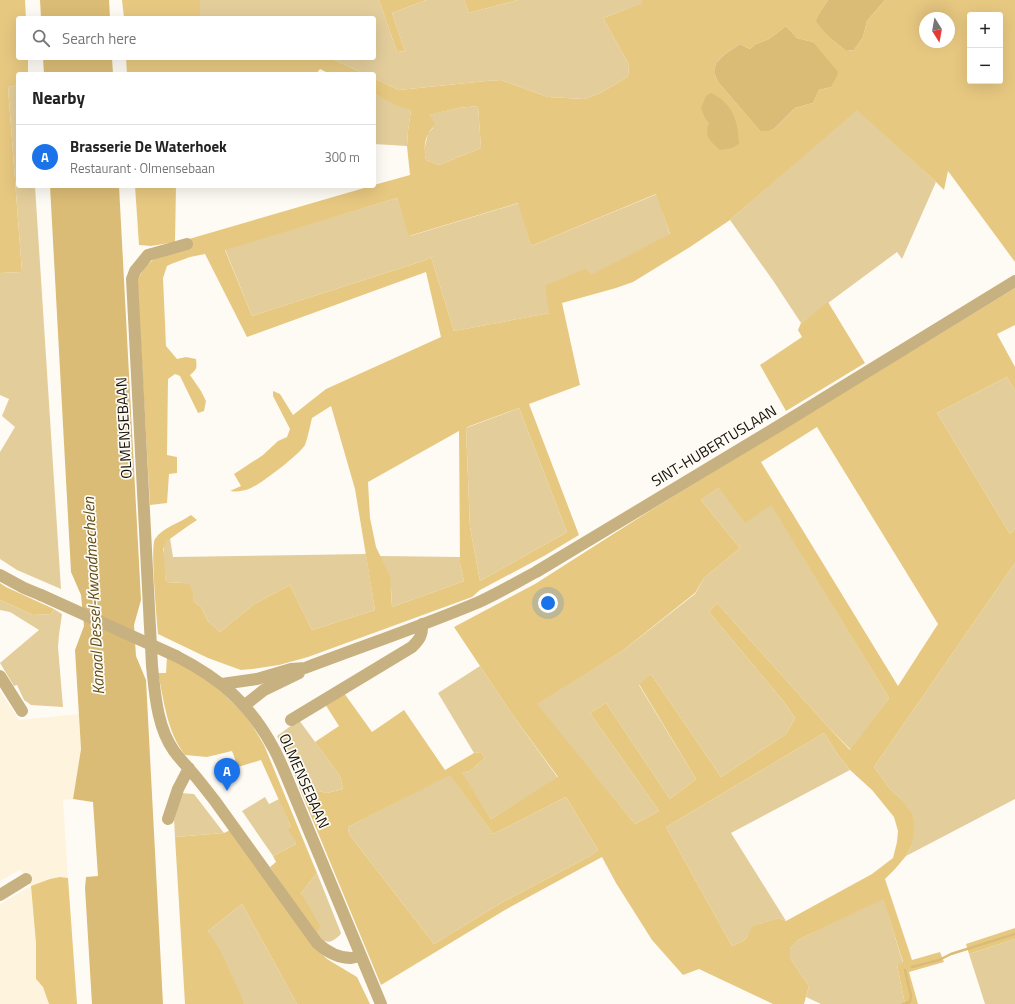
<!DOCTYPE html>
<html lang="en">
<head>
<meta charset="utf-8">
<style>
  body { margin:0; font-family:"Titillium Web",sans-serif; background:#f6f6f6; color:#222 }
  .controls { position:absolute; right:12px; top:12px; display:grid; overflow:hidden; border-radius:4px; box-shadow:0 4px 16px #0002 }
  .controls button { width:36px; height:36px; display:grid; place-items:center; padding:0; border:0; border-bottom:1px solid #e0e0e0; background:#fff; color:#222; font:20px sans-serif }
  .compass { position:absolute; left:919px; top:12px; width:36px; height:36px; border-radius:50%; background:#fff; box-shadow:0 4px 16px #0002; rotate:169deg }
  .you { position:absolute; left:548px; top:603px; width:14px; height:14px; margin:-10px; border:3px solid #fff; border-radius:50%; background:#1a73e8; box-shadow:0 0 0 6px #1a73e833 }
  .badge { display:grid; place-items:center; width:26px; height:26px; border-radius:50%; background:#1a73e8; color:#fff; font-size:13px; font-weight:700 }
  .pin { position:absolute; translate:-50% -33px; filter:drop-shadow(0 1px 2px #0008) }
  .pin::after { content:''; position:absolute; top:21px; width:14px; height:12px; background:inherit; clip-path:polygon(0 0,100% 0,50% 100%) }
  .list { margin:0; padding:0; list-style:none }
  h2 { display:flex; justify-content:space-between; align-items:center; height:52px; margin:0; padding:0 16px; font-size:17px }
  h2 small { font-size:13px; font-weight:400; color:#767676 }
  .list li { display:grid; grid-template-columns:26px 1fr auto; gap:12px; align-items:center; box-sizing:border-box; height:64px; padding:0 16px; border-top:1px solid #e0e0e0 }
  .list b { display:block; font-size:15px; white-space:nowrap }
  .list p { margin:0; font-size:13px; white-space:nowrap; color:#767676 }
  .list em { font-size:13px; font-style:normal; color:#767676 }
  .icon { flex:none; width:22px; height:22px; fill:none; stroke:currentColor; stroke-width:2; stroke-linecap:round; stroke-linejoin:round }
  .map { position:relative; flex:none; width:1015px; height:1004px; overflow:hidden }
  .search { position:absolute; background:#fff; box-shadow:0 4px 16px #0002; left:16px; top:16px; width:360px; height:44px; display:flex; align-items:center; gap:10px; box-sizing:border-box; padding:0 14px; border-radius:4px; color:#767676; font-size:15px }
  .panel { position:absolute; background:#fff; box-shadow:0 4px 16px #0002; left:16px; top:72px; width:360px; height:116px; border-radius:4px }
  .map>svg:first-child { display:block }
  .built { fill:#fef4de }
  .green { fill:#e3cd9b }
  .forest { fill:#e7c881; fill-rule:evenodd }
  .water { fill:#dbbc76 }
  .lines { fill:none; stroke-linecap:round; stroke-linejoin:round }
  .stream { stroke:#dbbc76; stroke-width:2.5 }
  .minor { stroke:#c8b180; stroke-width:12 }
  .minor-bridge { stroke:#c8b180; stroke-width:12 }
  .labels { text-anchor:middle; stroke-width:3.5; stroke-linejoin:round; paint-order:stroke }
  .street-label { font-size:15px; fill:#130f06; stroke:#fefbf5 }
  .water-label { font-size:16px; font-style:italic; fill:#604b14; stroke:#fefbf5 }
</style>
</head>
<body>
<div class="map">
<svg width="1015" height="1004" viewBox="0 0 1015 1004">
  <rect width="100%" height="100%" fill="#fefbf5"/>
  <path class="built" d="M 0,691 L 19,720 L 79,714 L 81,749 L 73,799 L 63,800 L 68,878 L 60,877 L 36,943 L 36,979 L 43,987 L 49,1004 L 0,1004 L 0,904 L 31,886 L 20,870 L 0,881 Z"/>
  <path class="green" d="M 200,0 L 379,0 L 397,52 L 405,51 L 392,13 L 426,0 L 464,0 L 469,13 L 518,0 L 641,0 L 643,3 L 603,18 L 629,65 L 628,76 L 616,84 L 600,93 L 584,99 L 548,97 L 501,80 L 486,81 L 399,90 L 374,78 L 374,74 L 365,74 L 330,58 L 374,58 L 374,18 L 200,18 Z
    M 18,85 L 18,186 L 35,186 L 61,589 L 17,570 L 0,559 L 0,452 L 15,427 L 2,416 L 9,399 L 0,395 L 0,273 L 22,272 L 8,87 Z
    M 374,94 L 398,105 L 411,110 L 408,131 L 407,146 L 374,144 Z
    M 478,106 L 481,148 L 439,165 L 426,160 L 424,151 L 428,133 L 433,128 L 428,115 L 458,108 Z
    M 857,109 L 936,182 L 902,259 L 897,252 L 801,323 L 774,282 L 730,220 Z
    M 657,194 L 670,235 L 591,276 L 587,268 L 549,313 L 454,331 L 431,257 L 423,261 L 252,316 L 225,249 L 397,198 L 410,236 L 519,203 L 531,246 Z
    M 1007,377 L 1015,391 L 1015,528 L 1010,534 L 937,413 Z
    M 519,408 L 567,532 L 480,581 L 470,527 L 466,428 Z
    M 719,488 L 771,504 L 889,698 L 851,750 L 830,729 L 717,603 L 709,612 L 784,702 L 795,718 L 786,734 L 721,777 L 651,674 L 639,685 L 696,779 L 670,799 L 606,703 L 590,713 L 659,811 L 635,824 L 536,704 L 621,652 L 695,594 L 704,578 L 740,548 L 701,500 Z
    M 170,538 L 173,557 L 366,554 L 375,610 L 312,630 L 290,585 L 254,604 L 220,632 L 208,621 L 201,607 L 193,601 L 193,594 L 183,583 L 166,582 C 165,570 158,546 170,538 Z
    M 380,556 L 460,557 L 460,564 L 464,581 L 392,607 L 391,589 Z
    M 1015,563 L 1015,799 L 906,856 L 912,845 L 901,799 L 890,789 L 874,767 Z
    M 0,600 L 33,615 L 51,614 L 54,609 L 62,614 L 59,635 L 58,647 L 63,707 L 31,705 L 24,700 L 17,685 L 14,686 L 0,663 L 39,630 L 10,612 L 0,610 Z
    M 480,666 L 514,717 L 558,778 L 491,819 L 461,773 L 470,771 L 485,758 L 481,752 L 474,753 L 438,693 Z
    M 299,720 L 340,776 L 343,789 L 327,793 L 314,790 L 301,792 L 291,766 L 277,736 Z
    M 824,733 L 838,755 L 850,770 L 731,833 L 786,921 L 779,918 L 753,926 L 747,937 L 743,941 L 732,946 L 666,827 Z
    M 450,774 L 493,834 L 566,797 L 598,850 L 590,856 L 501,903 L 434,944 L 349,834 L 348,827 Z
    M 181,793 L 194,794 L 224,833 L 175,837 L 174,820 Z
    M 265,797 L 269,804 L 279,799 L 291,827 L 289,829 L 296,844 L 273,856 L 242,811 Z
    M 317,873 L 341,933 L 340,935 C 332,942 329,944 319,939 L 301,893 Z
    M 883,898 L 903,963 L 897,965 L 905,1004 L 821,1004 L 806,997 L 809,986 L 790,958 L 790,949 L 798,940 Z
    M 242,904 L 297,1004 L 245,1004 L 208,931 Z
    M 1015,939 L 1015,1004 L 985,1004 L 969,954 Z"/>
  <path class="forest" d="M 0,0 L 25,0 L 26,18 L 18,18 L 18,58 L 28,58 L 28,74 L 18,74 L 18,85 L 8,87 L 22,272 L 0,273 Z
    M 122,0 L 200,0 L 200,18 L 124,18 Z
    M 379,0 L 426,0 L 392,13 L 405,51 L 397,52 Z
    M 464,0 L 518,0 L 469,13 Z
    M 641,0 L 828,0 L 820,12 L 817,21 C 823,33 835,42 846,51 L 854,50 L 863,37 L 867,21 L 885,0 L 1015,0 L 1015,262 L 948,171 L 944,190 L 936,182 L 857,110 L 730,220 L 690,247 L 633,282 L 616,288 L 562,303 L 580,385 L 529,404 L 579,535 L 544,556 L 480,590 L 472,597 L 308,657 L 279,665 L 252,669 L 241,670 L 227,665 L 208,658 L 158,634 C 157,620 150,547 155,539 C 163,527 180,523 191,515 L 197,520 L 188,526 L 167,541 L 163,549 L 166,582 L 183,583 L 190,585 L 193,594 L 193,601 L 201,607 L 208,621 L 220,632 L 254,604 L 290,585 L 312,630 L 375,610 L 355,489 L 331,406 L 312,418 C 310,426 308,437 305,445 C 300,454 261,484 251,488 C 245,491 236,492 230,491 L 241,486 L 234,474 L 263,455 L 278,441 L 287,437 L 290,429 L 273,396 L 273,391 L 280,394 L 293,415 L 326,389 L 441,337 L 426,272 L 247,337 L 205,254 L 190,257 L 171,264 L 167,266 L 163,278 L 166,346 L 177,359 L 186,357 L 196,359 C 197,369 197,369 190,375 L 201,391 L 206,401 L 204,411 L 198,413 L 180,376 L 175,374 L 168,379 L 167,455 L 177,457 L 177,473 L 169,474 L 167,503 L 150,505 L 138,294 L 138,279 L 144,268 L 155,258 L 189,239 L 371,186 L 374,186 L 374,185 L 410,175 L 407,146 L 408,131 L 411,110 L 398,106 L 374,94 L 374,78 L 399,90 L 486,81 L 501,80 L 548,97 L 584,99 L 600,93 L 616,84 L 628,76 L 629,65 L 603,18 L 619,12 L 642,3 ZM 970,15 L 1000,15 L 1000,81 L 970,81 ZM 925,18 L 949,18 L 949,42 L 925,42 ZM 786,26 L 797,38 L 813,42 L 831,87 L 819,90 L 813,103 L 795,108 L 774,129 L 760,131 L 718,82 L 714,72 L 716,63 L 725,54 L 740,44 L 750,49 L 756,44 L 769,39 ZM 478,106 L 481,148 L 439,165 L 426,160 C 424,152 424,142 428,134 C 430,130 433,128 435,124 L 429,115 L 458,108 ZM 656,194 L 670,234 L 591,275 L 587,268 L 545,286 L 549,313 L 454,331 L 431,257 L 423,261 L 252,316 L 225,250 L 397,198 L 409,236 L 518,203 L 531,246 ZM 519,408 L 567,532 L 480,581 L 470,527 L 466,428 L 470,426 ZM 459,431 L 460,564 L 464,581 L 392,607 L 390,576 L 376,547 L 370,518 L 368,482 Z
    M 126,58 L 330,58 L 365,74 L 330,74 L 320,69 L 316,74 L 127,74 Z
    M 135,186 L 176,186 L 175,242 L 151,246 L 139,245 Z
    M 1015,288 L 1015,325 L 997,334 L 1015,367 L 1015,391 L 1007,377 L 937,413 L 1010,534 L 1015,528 L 1015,563 L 874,767 L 890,789 L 901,799 L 912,814 L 914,827 L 912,845 L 906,856 L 895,869 L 885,879 L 912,960 L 940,952 L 944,962 L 909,972 L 918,1004 L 905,1004 L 897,965 L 903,962 L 883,899 L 798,940 L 790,949 L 790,958 L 809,986 L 804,1004 L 773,1004 L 699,969 L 683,975 L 652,940 L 616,883 L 602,857 L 505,910 L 381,985 L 301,792 L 314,790 L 327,793 L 343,789 L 340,776 L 315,742 L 339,726 L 325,704 L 344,693 L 372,732 L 404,710 L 445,770 L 474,753 L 481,752 L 485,758 L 470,771 L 462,773 L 491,819 L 558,777 L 514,717 L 454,627 L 535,584 L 651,510 ZM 817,427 L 938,624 L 898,686 L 761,462 ZM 719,488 L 745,523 L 771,505 L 889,698 L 850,750 L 830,729 L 717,603 L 709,612 L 784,702 L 795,718 L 786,734 L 721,777 L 651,674 L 639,684 L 696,779 L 670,799 L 606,703 L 590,713 L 659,811 L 635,824 L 537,704 L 621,652 L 695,593 L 704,578 L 740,548 L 701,500 ZM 824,733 L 838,755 L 850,770 L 872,790 L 894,817 L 898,831 L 897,842 L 893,858 L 872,874 L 786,921 L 779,918 L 752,926 L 747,937 L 743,941 L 732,946 L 666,827 ZM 450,775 L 493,834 L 566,797 L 598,850 L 590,856 L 501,903 L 434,944 L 349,834 L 348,827 Z
    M 828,302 L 865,363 L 786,411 L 760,365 L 802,337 L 798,330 L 801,323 Z
    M 0,583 L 6,587 L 54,609 L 51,614 L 33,615 L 0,600 Z
    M 167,657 L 184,664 L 217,688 L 242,711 L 252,725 L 264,745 L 317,873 L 301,893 L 320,926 L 316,934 L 270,867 L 276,862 L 273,856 L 296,844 L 288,829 L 291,827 L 261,760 L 238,767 L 232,751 L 207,757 L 185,755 C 167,732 164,701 158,673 L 166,673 Z
    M 230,830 L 311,943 L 327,959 L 357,977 L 370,1004 L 297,1004 L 242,904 L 208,931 L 220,950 L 245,1004 L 185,1004 L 175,837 L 224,833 Z
    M 60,877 L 68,878 L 77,1004 L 49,1004 L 43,987 L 36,979 L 36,943 L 31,886 L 50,879 Z
    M 1015,928 L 1015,939 L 969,954 L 966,944 Z"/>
  <path class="water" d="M 40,0 L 109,0 L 110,18 L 41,18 Z
    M 828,0 L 885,0 L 867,21 L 863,37 L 854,50 L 846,51 C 835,42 823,33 816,21 L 820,12 Z
    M 786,26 L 797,38 L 813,42 L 838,72 L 837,76 L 831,87 L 819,90 L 813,103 L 795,108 L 774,129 L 767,131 L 760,131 L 718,82 L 714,72 L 716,63 L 725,54 L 740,44 L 750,49 L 756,44 L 769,39 Z
    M 43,58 L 112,58 L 113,74 L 44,74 Z
    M 711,93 C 715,95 721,98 724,102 C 736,112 738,128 739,144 L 732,148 L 720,150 C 710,141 704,137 709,123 L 705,118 L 701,108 L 706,96 Z
    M 50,186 L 119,186 L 141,600 L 134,625 L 136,656 L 146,680 L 163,1004 L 92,1004 L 85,888 L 86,877 L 98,876 L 93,802 L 73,799 L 81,749 L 75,650 L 84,626 L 81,595 L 71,572 Z"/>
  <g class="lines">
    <path class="stream" d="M 912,967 L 939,960 L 951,954 L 1015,934
      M 903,1004 L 910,1002 L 911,996 L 905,970"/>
    <path class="minor" d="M 187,244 L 148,255 L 135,271 L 132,279 L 152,666 C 155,694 157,727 174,751 C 179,758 185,764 190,770 C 199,780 207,791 215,801 L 317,943 C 326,951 338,958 351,958 C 354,958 357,956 361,956
      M 0,575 L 24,588 L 41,595
      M 176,656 C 221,679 250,704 274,749 C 280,760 285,773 290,785 L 381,1004
      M 0,676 L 22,711
      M 222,684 L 257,679 L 291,669 L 305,668 C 363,646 422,626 479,602 C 499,593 517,582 536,572 L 777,427 L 1015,281
      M 245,705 L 264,690 L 299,673
      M 291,720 L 412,647 C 419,640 423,635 422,624
      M 168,819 L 178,789 L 189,768
      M 0,895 L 26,879"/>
    <path class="minor-bridge" d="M 41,595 L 176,656"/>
  </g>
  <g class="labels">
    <g class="street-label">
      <text transform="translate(124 428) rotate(-93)" y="5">OLMENSEBAAN</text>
      <text transform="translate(714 446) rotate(-31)" y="5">SINT-HUBERTUSLAAN</text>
      <text transform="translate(304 781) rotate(66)" y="5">OLMENSEBAAN</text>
    </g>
    <g class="water-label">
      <text transform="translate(93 596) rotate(-93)" y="6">Kanaal Dessel-Kwaadmechelen</text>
    </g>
  </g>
</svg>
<div class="controls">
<button>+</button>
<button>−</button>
</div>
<svg class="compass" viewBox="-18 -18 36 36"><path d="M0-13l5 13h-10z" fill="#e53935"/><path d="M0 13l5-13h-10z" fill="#767676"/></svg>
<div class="you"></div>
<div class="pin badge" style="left:227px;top:791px">A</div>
<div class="search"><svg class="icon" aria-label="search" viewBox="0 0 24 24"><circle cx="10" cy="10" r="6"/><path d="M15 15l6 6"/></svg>Search here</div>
<section class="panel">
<h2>Nearby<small></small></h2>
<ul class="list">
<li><span class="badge">A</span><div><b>Brasserie De Waterhoek</b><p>Restaurant · Olmensebaan</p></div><em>300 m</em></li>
</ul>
</section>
</div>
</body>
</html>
